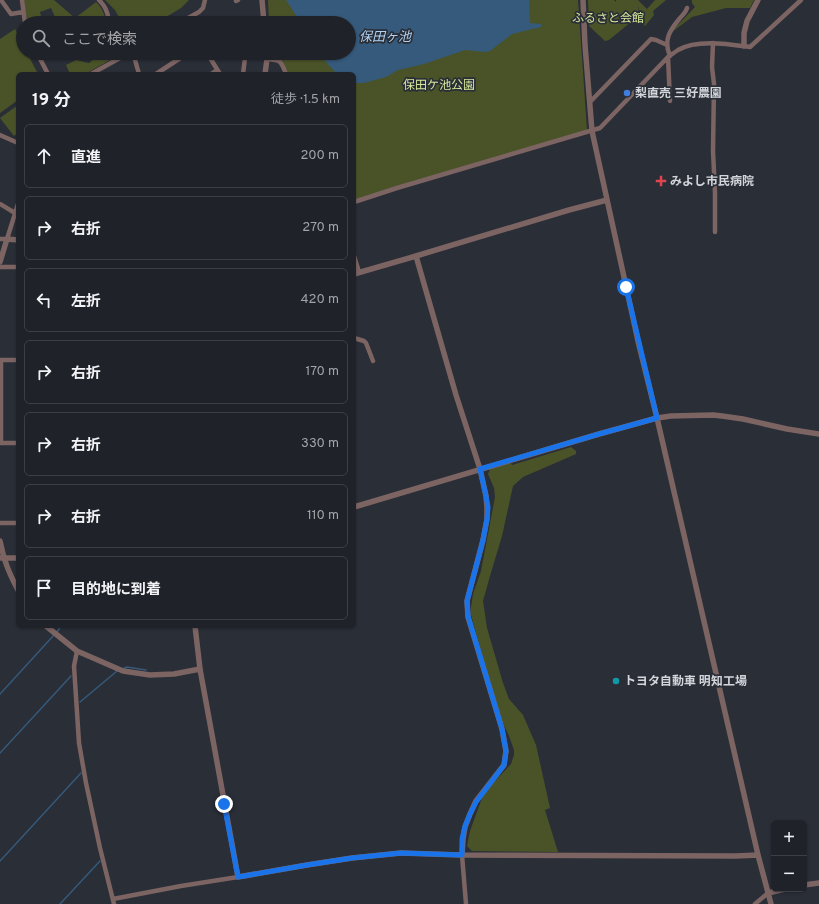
<!DOCTYPE html>
<html lang="ja">
<head>
<meta charset="utf-8">
<style>
  body { margin:0; font-family:Overpass,"Noto Sans JP",sans-serif; background:#282a31; color:#f1f3f6 }
  .controls { position:absolute; right:12px; bottom:12px; display:grid; overflow:hidden; border-radius:6px; box-shadow:0 1px 3px #0004 }
  .controls button { width:36px; height:36px; display:grid; place-items:center; padding:0; border:0; border-bottom:1px solid #3d3f46; background:#202229; color:#f1f3f6; font:20px sans-serif }
  .stop { position:absolute; width:12px; height:12px; margin:-9px; border:3px solid #1a73e8; border-radius:50%; background:#fff }
  .stop.end { background:#1a73e8; border-color:#fff; box-shadow:0 1px 4px #0008 }
  .list { margin:0; padding:0; list-style:none }
  h2 { display:flex; justify-content:space-between; align-items:center; height:52px; margin:0; padding:0 16px; font-size:17px }
  h2 small { font-size:13px; font-weight:400; color:#a2a4a8 }
  .list li { display:grid; grid-template-columns:26px 1fr auto; gap:12px; align-items:center; box-sizing:border-box; height:64px; margin:0 8px 8px; padding:0 8px; border:1px solid #3d3f46; border-radius:6px }
  .list b { display:block; font-size:15px; white-space:nowrap }
  .list em { font-size:13px; font-style:normal; color:#a2a4a8 }
  .icon { flex:none; width:22px; height:22px; fill:none; stroke:currentColor; stroke-width:2; stroke-linecap:round; stroke-linejoin:round }
  .map { position:relative; flex:none; width:819px; height:904px; overflow:hidden }
  .search { position:absolute; background:#202229; box-shadow:0 1px 3px #0004; left:16px; top:16px; width:340px; height:44px; display:flex; align-items:center; gap:10px; box-sizing:border-box; padding:0 14px; border-radius:22px; color:#a2a4a8; font-size:15px }
  .panel { position:absolute; background:#202229; box-shadow:0 1px 3px #0004; left:16px; top:72px; width:340px; height:556px; border-radius:6px }
  .map>svg:first-child { display:block }
  .green { fill:#4a5328 }
  .water { fill:#355a7b }
  .lines { fill:none; stroke-linecap:round; stroke-linejoin:round }
  .stream { stroke:#355a7b; stroke-width:1.5 }
  .minor { stroke:#7c6463; stroke-width:4.5 }
  .tertiary { stroke:#7c6463; stroke-width:5.5 }
  .route { stroke:#1a73e8; stroke-width:5 }
  .shop-dot { fill:#3f7fe0; stroke:#2a2e37; stroke-width:1.5 }
  .health-dot { fill:#e0444e; stroke:#2a2e37; stroke-width:1.5 }
  .culture-dot { fill:#0f9aa8; stroke:#2a2e37; stroke-width:1.5 }
  .labels { text-anchor:middle; stroke-width:3.5; stroke-linejoin:round; paint-order:stroke }
  .park-label { font-size:12px; fill:#d5e79b; stroke:#2a2e37 }
  .poi-label { font-size:12px; font-weight:bold; fill:#d3d5db; stroke:#2a2e37; text-anchor:start }
  .water-label { font-size:13px; font-style:italic; fill:#b0d2f4; stroke:#2a2e37 }
</style>
</head>
<body>
<div class="map">
<svg width="819" height="904" viewBox="0 0 819 904">
  <rect width="100%" height="100%" fill="#2a2e37"/>
  <path class="green" d="M 24,0 L 54,0 L 75,18 L 96,2 C 103,8 104,15 107,23 L 98,23 L 94,16 L 79,23 L 62,23 L 60,17 L 55,17 L 51,8 L 40,12 L 43,23 L 28,23 L 25,10 Z
    M 105,0 L 189,0 L 181,8 L 156,23 L 122,23 L 115,10 Z
    M 268,0 L 578,0 L 587,130 L 354,202 L 354,74 L 288,74 L 282,61 L 272,58 L 271,53 L 349,53 L 349,23 L 269,23 Z
    M 588,0 L 614,0 L 616,2 L 616,0 L 638,0 L 647,9 L 655,0 L 666,0 L 653,11 L 654,15 L 645,26 L 638,19 L 639,6 L 639,5 L 637,17 L 609,40 L 605,41 L 589,26 Z
    M 692,0 L 754,0 L 750,8 L 726,8 L 692,17 L 672,32 L 675,28 L 695,7 L 692,3 Z
    M 15,29 L 23,44 L 23,53 L 27,53 L 38,74 L 18,74 L 18,100 L 0,113 L 0,39 Z
    M 101,53 L 120,53 L 121,54 L 85,74 L 70,74 L 66,65 L 76,60 L 89,63 Z
    M 18,105 L 18,133 L 14,136 L 0,118 Z
    M 571,447 L 576,451 L 576,454 L 523,477 L 513,486 L 502,536 L 490,576 L 483,601 L 487,628 L 503,683 L 509,699 L 523,715 L 536,745 L 550,808 L 545,810 L 558,852 L 472,851 L 467,846 L 470,831 L 482,798 L 487,790 L 511,764 L 514,755 L 514,750 L 509,736 L 500,717 L 471,615 L 471,607 L 473,594 L 481,571 L 495,497 L 494,488 L 488,474 L 490,469 L 511,463 L 512,465 Z"/>
  <path class="water" d="M 286,0 L 529,0 L 530,23 L 541,24 L 541,27 L 512,34 L 490,51 L 485,52 L 465,50 L 424,64 L 398,70 L 386,77 L 364,83 L 354,83 L 354,74 L 337,74 L 336,73 L 326,62 L 320,53 L 349,53 L 349,23 L 301,23 Z"/>
  <g class="lines">
    <path class="stream" d="M 57,632 L 61,626
      M 122,669 L 127,667 L 146,670
      M 0,694 L 54,635
      M 80,702 L 117,671
      M 0,753 L 71,676
      M 0,861 L 81,773
      M 60,904 L 100,861"/>
    <path class="minor" d="M 1,0 L 11,14 L 23,12
      M 22,0 L 25,23
      M 99,0 C 107,8 107,13 110,23
      M 236,1 L 238,0
      M 179,23 L 199,12 L 203,8 L 205,0
      M 713,43 L 712,67 L 714,84 L 713,151 L 715,193 L 715,232
      M 37,53 L 48,74
      M 133,53 L 139,74
      M 207,53 L 220,74
      M 670,56 C 663,40 670,30 680,18 C 683,15 686,12 687,8
      M 668,57 L 670,101
      M 267,59 C 281,60 281,61 286,74
      M 91,74 L 129,53
      M 156,74 L 188,53
      M 211,74 L 217,70
      M 243,74 L 245,58 L 245,53
      M 590,102 L 651,39 L 656,40 L 667,45
      M 0,135 L 18,143
      M 354,202 L 397,188 L 600,128 L 668,57 C 671,55 675,52 678,50 C 697,39 728,44 750,47 L 801,0
      M 0,204 L 15,213 L 18,213
      M 0,239 L 7,239 L 18,204
      M 354,256 L 359,272
      M 0,267 L 18,267
      M 354,338 L 364,341 L 366,343 L 373,361
      M 0,360 L 18,360
      M 1,361 L 1,443
      M 0,443 L 18,443
      M 0,523 L 18,523
      M 77,651 L 74,666 L 79,743 L 86,783 L 100,848 L 114,904
      M 462,855 L 466,904
      M 113,899 L 181,886 L 238,877
      M 755,904 L 768,893"/>
    <path class="tertiary" d="M 262,0 L 264,23
      M 583,0 L 585,45 L 592,131 L 638,341 L 657,418 L 758,855 L 771,904
      M 744,46 L 744,33 L 747,21 L 758,0
      M 265,74 L 267,59 L 266,53
      M 416,256 L 456,395 L 480,469 L 486,496 L 487,507 L 487,519 L 483,540 L 467,601 L 468,617 L 502,729 L 506,751 L 504,765 L 476,801 L 470,814 L 465,827 L 463,839 L 462,855
      M 0,262 L 7,239 L 18,240
      M 354,274 L 416,256 L 569,210 L 607,200
      M 354,507 L 599,434 L 657,418 L 671,416 L 713,415 L 722,416 L 743,419 L 787,429 L 819,434
      M 0,541 C 4,561 9,573 18,590
      M 0,558 L 18,558
      M 46,626 L 77,651 L 123,671 L 150,675 L 174,674 L 200,669
      M 195,626 L 200,669 L 238,877 L 307,865 L 352,858 L 401,853 L 462,855 L 736,856 L 758,855
      M 804,885 L 819,883
      M 768,893 L 785,889"/>
  </g>
  <g class="lines">
    <path class="route" d="M 224,804 L 238,877 L 307,865 L 352,858 L 401,853 L 462,855 L 462,839 L 465,826 L 470,814 L 476,802 L 504,765 L 506,751 L 502,729 L 468,616 L 467,601 L 483,540 L 487,519 L 488,507 L 486,496 L 480,469 L 599,434 L 657,418 L 626,287"/>
  </g>
  <circle class="shop-dot" cx="627" cy="93" r="4"/>
  <path class="health-dot" d="M659 175h4v4h4v4h-4v4h-4v-4h-4v-4h4z"/>
  <circle class="culture-dot" cx="616" cy="681" r="4"/>
  <g class="labels">
    <g class="park-label">
      <text x="608" y="22">ふるさと会館</text>
      <text x="439" y="89">保田ケ池公園</text>
    </g>
    <g class="poi-label">
      <text x="635" y="97">梨直売 三好農園</text>
      <text x="670" y="185">みよし市民病院</text>
      <text x="624" y="685">トヨタ自動車 明知工場</text>
    </g>
    <g class="water-label">
      <text x="385" y="41">保田ヶ池</text>
    </g>
  </g>
</svg>
<div class="controls">
<button>+</button>
<button>−</button>
</div>
<div class="stop" style="left:626px;top:287px"></div>
<div class="stop end" style="left:224px;top:804px"></div>
<div class="search"><svg class="icon" aria-label="search" viewBox="0 0 24 24"><circle cx="10" cy="10" r="6"/><path d="M15 15l6 6"/></svg>ここで検索</div>
<section class="panel">
<h2>19 分<small>徒歩 · 1.5 km</small></h2>
<ul class="list">
<li><svg class="icon" aria-label="ahead" viewBox="0 0 24 24"><path d="M12 20V5M6 11l6-6 6 6"/></svg><div><b>直進</b></div><em>200 m</em></li>
<li><svg class="icon" aria-label="right" viewBox="0 0 24 24"><path d="M7 20v-9h11M14 6l5 5-5 5"/></svg><div><b>右折</b></div><em>270 m</em></li>
<li><svg class="icon" aria-label="left" viewBox="0 0 24 24"><path d="M17 20v-9H6M10 6l-5 5 5 5"/></svg><div><b>左折</b></div><em>420 m</em></li>
<li><svg class="icon" aria-label="right" viewBox="0 0 24 24"><path d="M7 20v-9h11M14 6l5 5-5 5"/></svg><div><b>右折</b></div><em>170 m</em></li>
<li><svg class="icon" aria-label="right" viewBox="0 0 24 24"><path d="M7 20v-9h11M14 6l5 5-5 5"/></svg><div><b>右折</b></div><em>330 m</em></li>
<li><svg class="icon" aria-label="right" viewBox="0 0 24 24"><path d="M7 20v-9h11M14 6l5 5-5 5"/></svg><div><b>右折</b></div><em>110 m</em></li>
<li><svg class="icon" aria-label="arrive" viewBox="0 0 24 24"><path d="M6 21V4h12l-3 4 3 4H6"/></svg><div><b>目的地に到着</b></div></li>
</ul>
</section>
</div>
</body>
</html>
